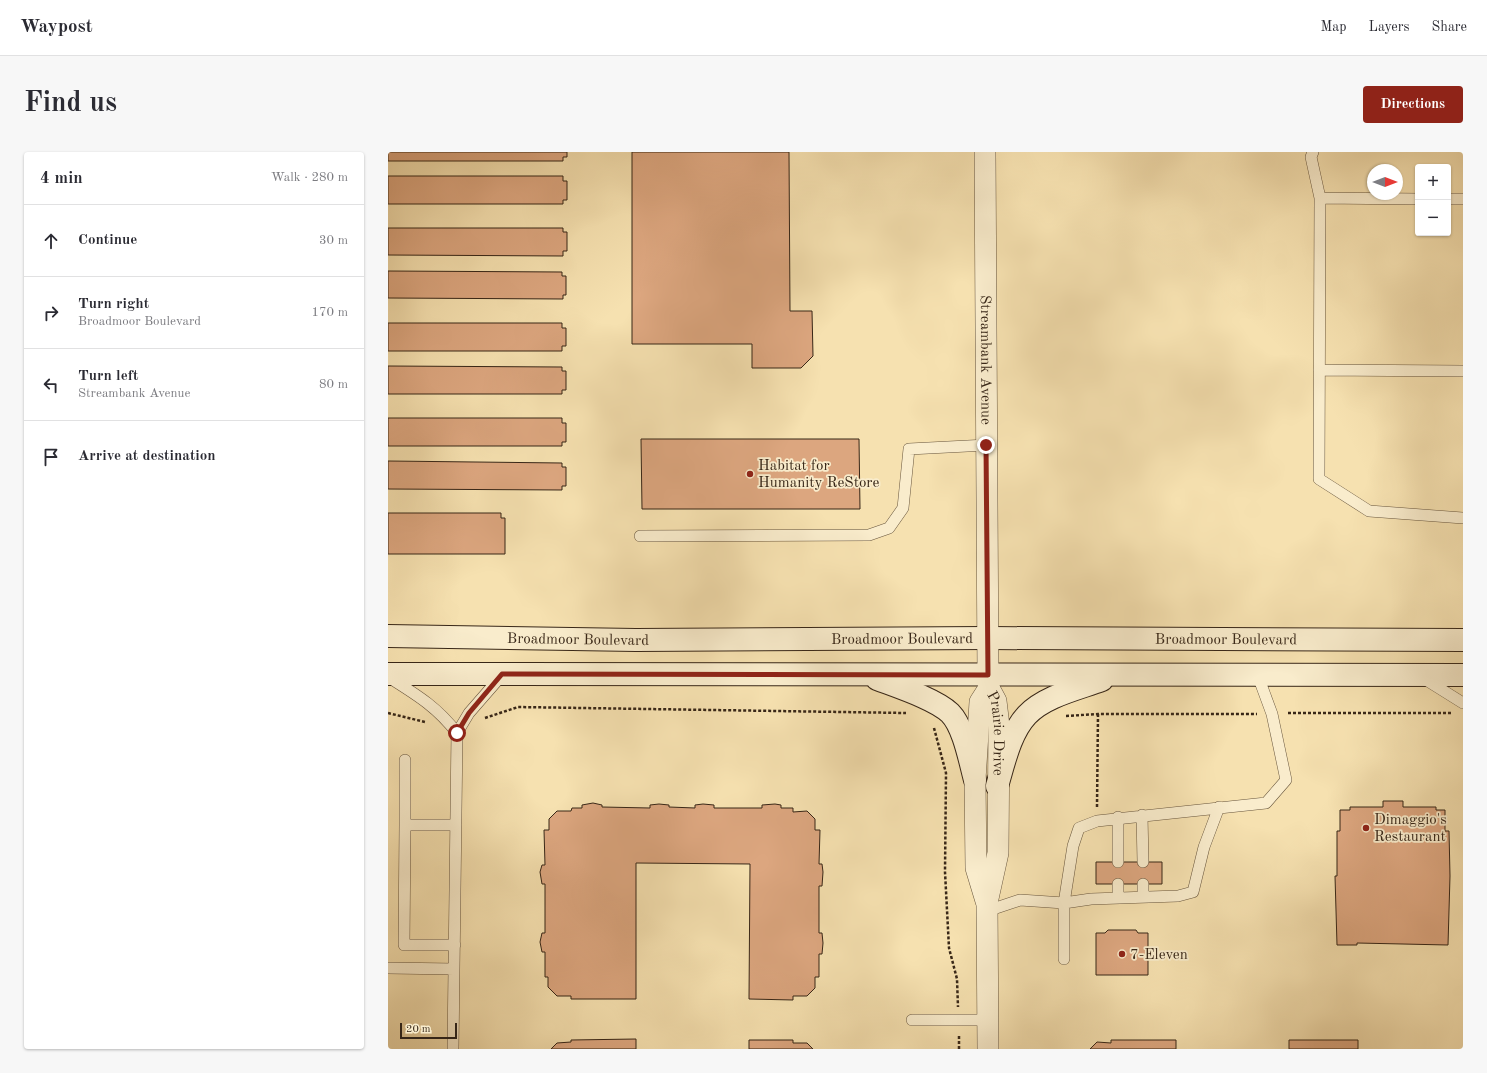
<!DOCTYPE html>
<html lang="en">
<head>
<meta charset="utf-8">
<style>
  body { margin:0; font-family:"Old Standard TT",serif; background:#f7f7f7; color:#2b2b33 }
  .controls { position:absolute; right:12px; top:12px; display:grid; overflow:hidden; border-radius:4px; box-shadow:0 1px 3px #0004 }
  .controls button { width:36px; height:36px; display:grid; place-items:center; padding:0; border:0; border-bottom:1px solid #e1e1e2; background:#fff; color:#2b2b33; font:20px sans-serif }
  .compass { position:absolute; left:979px; top:12px; width:36px; height:36px; border-radius:50%; background:#fff; box-shadow:0 1px 3px #0004; rotate:90deg }
  .scale { position:absolute; left:12px; bottom:10px; width:57px; box-sizing:border-box; padding-left:4px; border:2px solid #372617; border-top:0; font-size:11px; line-height:14px; white-space:nowrap; color:#372617; -webkit-text-stroke:3px #f9eccc; paint-order:stroke }
  .stop { position:absolute; width:12px; height:12px; margin:-9px; border:3px solid #8f2418; border-radius:50%; background:#fff }
  .stop.end { background:#8f2418; border-color:#fff; box-shadow:0 1px 4px #0008 }
  .list { margin:0; padding:0; list-style:none }
  h2 { display:flex; justify-content:space-between; align-items:center; height:52px; margin:0; padding:0 16px; font-size:17px }
  h2 small { font-size:13px; font-weight:400; color:#7c7c81 }
  .list li { display:grid; grid-template-columns:26px 1fr auto; gap:12px; align-items:center; box-sizing:border-box; height:72px; padding:0 16px; border-top:1px solid #e1e1e2 }
  .list b { display:block; font-size:15px; white-space:nowrap }
  .list p { margin:0; font-size:13px; white-space:nowrap; color:#7c7c81 }
  .list em { font-size:13px; font-style:normal; color:#7c7c81 }
  .icon { flex:none; width:22px; height:22px; fill:none; stroke:currentColor; stroke-width:2; stroke-linecap:round; stroke-linejoin:round }
  .map { position:relative; flex:none; width:1075px; height:897px; overflow:hidden; border-radius:4px }
  header { display:flex; align-items:center; gap:24px; box-sizing:border-box; height:56px; padding:0 20px; background:#fff; border-bottom:1px solid #e1e1e2 }
  header strong { font-size:19px }
  nav { display:flex; gap:22px; margin-inline-start:auto; font-size:14px }
  .intro { display:flex; align-items:center; justify-content:space-between; box-sizing:border-box; height:96px; padding:0 24px }
  h1 { margin:0; font-size:28px }
  .button { padding:10px 18px; border-radius:4px; background:#8f2418; color:#fff; font-size:14px; font-weight:700 }
  main { display:flex; gap:24px; padding:0 24px }
  aside { flex:1; background:#fff; border-radius:4px; box-shadow:0 1px 3px #0004 }
  .map>svg:first-child { display:block }
  .building { fill:#dca67f; stroke:#372617 }
  .lines { fill:none; stroke-linecap:round; stroke-linejoin:round }
  .lane-casing { stroke:#67553d; stroke-width:12 }
  .street-casing { stroke:#67553d; stroke-width:22 }
  .secondary-casing { stroke:#372617; stroke-width:24 }
  .path { stroke:#372617; stroke-width:2.5; stroke-dasharray:3 2; stroke-linecap:butt }
  .lane { stroke:#f9eccc; stroke-width:11 }
  .street { stroke:#f9eccc; stroke-width:21 }
  .secondary { stroke:#f9eccc; stroke-width:22 }
  .route { stroke:#8f2418; stroke-width:5 }
  .poi-dot { fill:#8f2418; stroke:#f9eccc; stroke-width:1.5 }
  .labels { text-anchor:middle; stroke-width:3.5; stroke-linejoin:round; paint-order:stroke }
  .street-label { font-size:15px; fill:#372617; stroke:#f9eccc }
  .poi-label { font-size:15px; fill:#372617; stroke:#f9eccc; text-anchor:start }
</style>
</head>
<body>
<header>
<strong>Waypost</strong>
<nav><a>Map</a><a>Layers</a><a>Share</a></nav>
</header>
<div class="intro"><h1>Find us</h1><a class="button">Directions</a></div>
<main>
<aside>
<h2>4 min<small>Walk · 280 m</small></h2>
<ul class="list">
<li><svg class="icon" aria-label="ahead" viewBox="0 0 24 24"><path d="M12 20V5M6 11l6-6 6 6"/></svg><div><b>Continue</b></div><em>30 m</em></li>
<li><svg class="icon" aria-label="right" viewBox="0 0 24 24"><path d="M7 20v-9h11M14 6l5 5-5 5"/></svg><div><b>Turn right</b><p>Broadmoor Boulevard</p></div><em>170 m</em></li>
<li><svg class="icon" aria-label="left" viewBox="0 0 24 24"><path d="M17 20v-9H6M10 6l-5 5 5 5"/></svg><div><b>Turn left</b><p>Streambank Avenue</p></div><em>80 m</em></li>
<li><svg class="icon" aria-label="arrive" viewBox="0 0 24 24"><path d="M6 21V4h12l-3 4 3 4H6"/></svg><div><b>Arrive at destination</b></div></li>
</ul>
</aside>
<div class="map">
<svg width="1075" height="897" viewBox="0 0 1075 897">
  <rect width="100%" height="100%" fill="#f6e1b0"/>
  <filter id="stains"><feTurbulence type="fractalNoise" baseFrequency=".005" numOctaves="4"/><feColorMatrix values="0 0 0 0 .2 0 0 0 0 .09 0 0 0 0 .02 0 0 0 .5 -.17"/></filter>
  <radialGradient id="worn" r=".72"><stop offset=".6" stop-color="#630" stop-opacity="0"/><stop offset="1" stop-color="#630" stop-opacity=".3"/></radialGradient>
  <path class="building" d="M 0,0 L 179,0 L 179,5 L 175,5 L 175,9 L 0,9 Z
    M 244,0 L 401,0 L 402,159 L 424,159 L 425,204 L 413,216 L 364,216 L 364,192 L 244,192 Z
    M 0,24 L 175,24 L 175,29 L 179,29 L 179,48 L 175,48 L 175,52 L 0,52 Z
    M 0,76 L 175,76 L 175,80 L 179,80 L 179,99 L 175,99 L 175,104 L 0,103 Z
    M 0,119 L 174,120 L 174,124 L 178,124 L 178,143 L 175,143 L 175,147 L 0,146 Z
    M 0,171 L 174,171 L 174,176 L 178,176 L 178,194 L 174,194 L 174,199 L 0,199 Z
    M 0,214 L 174,215 L 174,219 L 178,219 L 178,238 L 174,238 L 174,242 L 0,242 Z
    M 0,266 L 174,266 L 174,271 L 178,271 L 178,290 L 174,290 L 174,294 L 0,294 Z
    M 253,287 L 471,287 L 472,357 L 254,357 Z
    M 0,309 L 174,311 L 174,315 L 178,315 L 178,334 L 174,334 L 174,338 L 0,337 Z
    M 0,361 L 113,361 L 113,366 L 117,366 L 117,402 L 0,402 Z
    M 995,649 L 1015,649 L 1015,655 L 1048,655 L 1048,658 L 1057,658 L 1057,679 L 1061,679 L 1062,724 L 1060,793 L 969,791 L 969,793 L 949,793 L 947,724 L 949,724 L 949,679 L 952,679 L 952,658 L 962,658 L 962,655 L 995,655 Z
    M 205,651 L 214,653 L 214,655 L 262,656 L 262,653 L 271,652 L 281,653 L 281,655 L 307,656 L 307,653 L 315,652 L 326,653 L 326,656 L 374,656 L 374,653 L 387,652 L 393,653 L 393,656 L 405,656 L 405,660 L 419,659 L 427,667 L 427,678 L 432,678 L 431,712 L 434,712 L 435,720 L 434,734 L 431,734 L 431,781 L 434,781 L 435,791 L 434,802 L 431,802 L 431,825 L 427,825 L 427,836 L 419,844 L 405,844 L 405,848 L 361,847 L 362,712 L 248,711 L 248,847 L 183,847 L 183,844 L 169,844 L 160,835 L 160,825 L 157,825 L 157,800 L 154,800 L 152,790 L 154,781 L 157,781 L 157,732 L 154,732 L 152,720 L 154,713 L 157,713 L 156,678 L 161,678 L 161,667 L 169,659 L 183,659 L 184,656 L 194,656 L 194,653 Z
    M 708,710 L 774,710 L 774,732 L 708,732 Z
    M 720,778 L 748,778 L 750,781 L 760,781 L 760,823 L 708,823 L 708,781 L 717,781 Z
    M 248,887 L 248,897 L 163,897 L 169,891 L 183,890 L 183,888 Z
    M 361,888 L 405,888 L 405,891 L 419,891 L 425,897 L 361,897 Z
    M 723,888 L 788,888 L 788,897 L 702,897 L 709,890 L 723,891 Z
    M 901,888 L 970,888 L 970,897 L 901,897 Z"/>
  <g class="lines">
    <defs>
      <path id="lane" d="M 925,0 L 923,5 L 932,46 L 931,327 L 981,359 L 1075,366
        M 932,46 L 1030,47
        M 1060,47 L 1075,47
        M 931,218 L 1075,219
        M 252,384 L 481,383 L 501,376 L 515,356 L 521,297 L 599,293
        M 2,526 C 29,543 49,555 69,581
        M 1035,526 L 1075,551
        M 17,608 L 17,673
        M 754,663 L 755,710
        M 730,710 L 730,665
        M 730,732 L 730,746
        M 755,732 L 755,745
        M 599,759 L 632,748 L 676,751 L 685,694 L 691,676 L 709,669 L 878,651 L 898,628 L 884,562 L 870,524
        M 67,793 L 16,793 L 17,673 L 68,673
        M 676,807 L 676,751 L 703,747 L 790,744 L 805,740 L 816,695 L 831,655
        M 0,816 L 66,817
        M 524,868 L 600,868
        M 65,897 L 69,581 L 81,561 L 115,522"/>
      <g id="street">
        <path id="s1" d="M 597,0 L 600,523 L 601,536 L 608,549 L 611,574 L 610,701 L 599,751 L 600,897"/>
        <path d="M 598,749 L 588,716 L 587,628 L 592,550 L 601,536"/>
      </g>
      <g id="secondary">
        <path id="s2" d="M 0,484 L 248,488 L 600,486 L 1075,488"/>
        <path d="M 0,522 L 1075,523"/>
        <path d="M 489,527 C 510,535 547,547 562,561 C 576,575 582,610 587,628"/>
        <path d="M 609,634 C 616,611 622,581 639,563 C 657,544 690,537 714,528"/>
      </g>
    </defs>
    <use href="#lane" class="lane-casing"/>
    <use href="#street" class="street-casing"/>
    <use href="#secondary" class="secondary-casing"/>
    <path class="path" d="M 0,561 L 37,570
      M 900,561 L 1063,561
      M 678,564 L 710,562 L 869,562
      M 97,566 L 130,555 L 518,561
      M 546,576 L 558,621 L 557,720 L 561,796 L 569,827 L 570,855
      M 709,655 L 710,562
      M 571,897 L 571,882"/>
    <use href="#lane" class="lane"/>
    <use href="#street" class="street"/>
    <use href="#secondary" class="secondary"/>
  </g>
  <g class="lines">
    <path class="route" d="M 69,581 L 81,561 L 114,522 L 600,523 L 598,293"/>
  </g>
  <g class="poi-dot">
    <circle cx="362" cy="322" r="4"/>
    <circle cx="978" cy="676" r="4"/>
    <circle cx="734" cy="802" r="4"/>
  </g>
  <g class="labels">
    <g class="street-label">
      <text dy="5" stroke="none"><textPath href="#s1" startOffset="208">Streambank Avenue</textPath></text>
      <text dy="5" stroke="none"><textPath href="#s2" startOffset="190">Broadmoor Boulevard</textPath></text>
      <text dy="5" stroke="none"><textPath href="#s2" startOffset="514">Broadmoor Boulevard</textPath></text>
      <text dy="5" stroke="none"><textPath href="#s2" startOffset="838">Broadmoor Boulevard</textPath></text>
      <text dy="5" stroke="none"><textPath href="#s1" startOffset="583">Prairie Drive</textPath></text>
    </g>
    <g class="poi-label">
      <text x="370" y="318">Habitat for<tspan x="370" dy="17">Humanity ReStore</tspan></text>
      <text x="986" y="672">Dimaggio's<tspan x="986" dy="17">Restaurant</tspan></text>
      <text x="742" y="807">7-Eleven</text>
    </g>
  </g>
  <rect width="100%" height="100%" filter="url(#stains)"/>
  <rect width="100%" height="100%" fill="url(#worn)"/>
</svg>
<div class="controls">
<button>+</button>
<button>−</button>
</div>
<svg class="compass" viewBox="-18 -18 36 36"><path d="M0-13l5 13h-10z" fill="#e53935"/><path d="M0 13l5-13h-10z" fill="#7c7c81"/></svg>
<div class="scale">20 m</div>
<div class="stop" style="left:69px;top:581px"></div>
<div class="stop end" style="left:598px;top:293px"></div>
</div>
</main>
</body>
</html>
